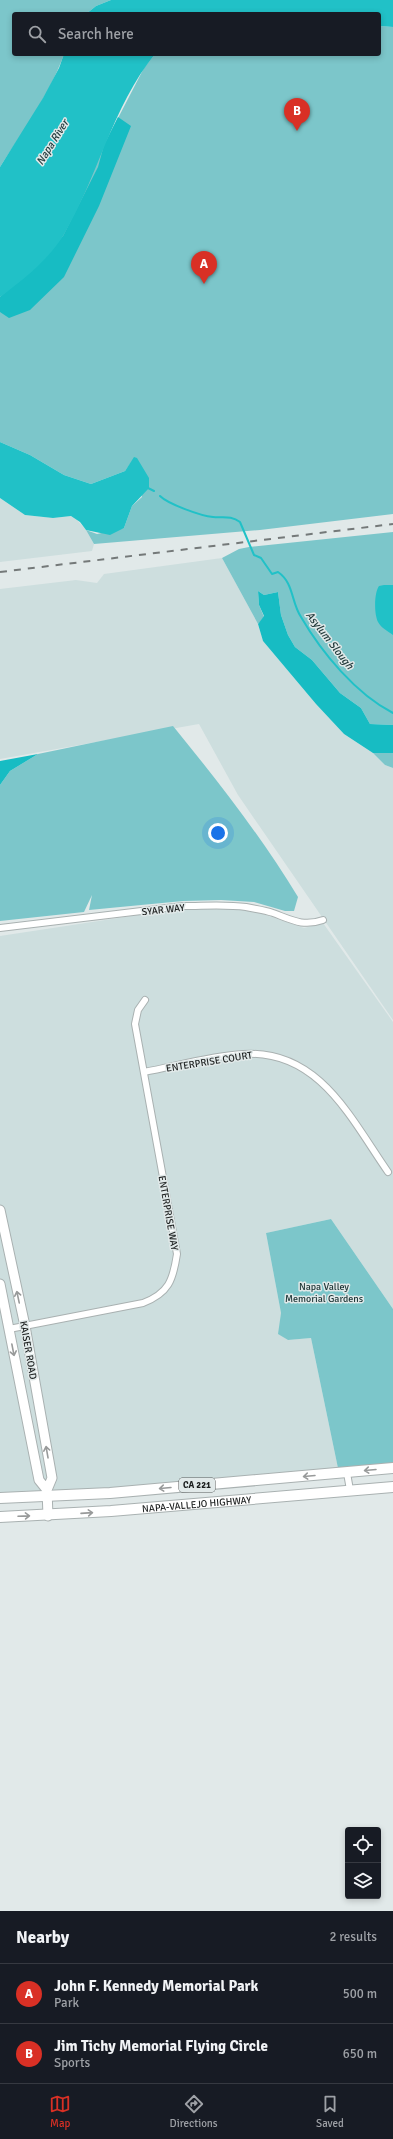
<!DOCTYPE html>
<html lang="en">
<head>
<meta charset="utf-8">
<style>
  body { margin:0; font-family:Signika,sans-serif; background:#20242c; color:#f1f3f6 }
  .controls { position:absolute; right:12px; bottom:12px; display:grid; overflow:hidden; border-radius:4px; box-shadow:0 2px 6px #0003 }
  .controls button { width:36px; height:36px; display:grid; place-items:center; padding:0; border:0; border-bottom:1px solid #363941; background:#171b24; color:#f1f3f6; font:20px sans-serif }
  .you { position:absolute; left:218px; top:833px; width:14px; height:14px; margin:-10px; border:3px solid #fff; border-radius:50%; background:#1a73e8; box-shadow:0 0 0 6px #1a73e833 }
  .badge { display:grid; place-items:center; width:26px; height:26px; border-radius:50%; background:#d93025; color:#fff; font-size:13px; font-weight:700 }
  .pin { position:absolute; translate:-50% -33px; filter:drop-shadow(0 1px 2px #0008) }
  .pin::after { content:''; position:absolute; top:21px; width:14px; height:12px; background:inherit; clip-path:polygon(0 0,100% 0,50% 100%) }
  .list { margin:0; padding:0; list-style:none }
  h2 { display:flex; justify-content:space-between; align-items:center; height:52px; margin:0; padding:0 16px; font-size:17px }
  h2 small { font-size:13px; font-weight:400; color:#9ea1a6 }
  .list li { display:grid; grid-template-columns:26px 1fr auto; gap:12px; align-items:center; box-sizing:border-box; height:60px; padding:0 16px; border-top:1px solid #363941 }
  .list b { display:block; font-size:15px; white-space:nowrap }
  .list p { margin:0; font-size:13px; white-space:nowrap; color:#9ea1a6 }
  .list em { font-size:13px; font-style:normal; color:#9ea1a6 }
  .icon { flex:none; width:22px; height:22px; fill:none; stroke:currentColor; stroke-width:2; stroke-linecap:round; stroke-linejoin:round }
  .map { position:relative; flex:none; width:393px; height:1911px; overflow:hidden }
  .search { position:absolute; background:#171b24; box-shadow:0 2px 6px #0003; left:12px; right:12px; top:12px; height:44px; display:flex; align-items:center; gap:10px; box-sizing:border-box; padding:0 14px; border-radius:4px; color:#9ea1a6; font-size:15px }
  .sheet { height:172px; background:#171b24 }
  nav { display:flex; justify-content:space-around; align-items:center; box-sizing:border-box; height:56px; border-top:1px solid #363941; background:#171b24; font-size:11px; color:#9ea1a6 }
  nav a { display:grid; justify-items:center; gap:2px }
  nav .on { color:#d93025 }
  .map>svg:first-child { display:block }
  .built { fill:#cddede }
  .green { fill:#7cc6ca }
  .forest { fill:#17bcc3 }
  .water { fill:#21c1c7 }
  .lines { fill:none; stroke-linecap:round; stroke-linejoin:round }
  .stream { stroke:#21c1c7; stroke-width:2 }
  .street-casing { stroke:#a9b1b1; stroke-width:8 }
  .secondary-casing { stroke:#a9b1b1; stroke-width:11 }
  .primary-casing { stroke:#a9b1b1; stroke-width:12 }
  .street { stroke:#fff; stroke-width:6 }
  .secondary { stroke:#fff; stroke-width:9 }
  .primary { stroke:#fff; stroke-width:10 }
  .rail { stroke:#747979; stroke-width:2; stroke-dasharray:7 7; stroke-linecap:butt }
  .oneway { stroke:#989a9a }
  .labels { text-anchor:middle; stroke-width:3; stroke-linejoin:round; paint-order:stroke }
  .shield { fill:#e1e9e9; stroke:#565b5b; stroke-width:1 }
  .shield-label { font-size:9px; font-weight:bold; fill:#1b1e1e }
  .street-label { font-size:10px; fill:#1b1e1e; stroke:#e1e9e9 }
  .park-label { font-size:10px; fill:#1a3233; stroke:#e1e9e9 }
  .water-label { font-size:11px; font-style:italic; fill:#243c3d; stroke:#e1e9e9 }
</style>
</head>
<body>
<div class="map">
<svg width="393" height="1911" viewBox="0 0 393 1911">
  <rect width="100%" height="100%" fill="#e1e9e9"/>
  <path class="built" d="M 0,498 L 25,515 L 53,518 L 71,516 L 77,520 L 86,530 L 94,544 L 92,551 L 0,562 Z
    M 222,558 L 258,624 L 263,641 L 316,704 L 344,734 L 373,753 L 385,765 L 393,768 L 393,1020 L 238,795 L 199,724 L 0,759 L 0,589 L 76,580 L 97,583 L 104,574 Z
    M 228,907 L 257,912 L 304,928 L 323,923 L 393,1022 L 393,1309 L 331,1219 L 266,1233 L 281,1313 L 279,1334 L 288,1340 L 311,1338 L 339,1473 L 0,1498 L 0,936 L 184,908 Z"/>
  <path class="green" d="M 0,0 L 111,0 L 96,6 L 86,14 L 14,14 L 14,54 L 64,54 C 50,94 23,131 0,167 Z
    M 379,26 L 393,27 L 393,514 L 260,530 L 94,544 L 86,530 L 97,534 L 124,528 L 132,506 L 142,497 L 132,461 L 125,471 L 91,484 L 64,475 L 30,455 L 0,442 L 0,297 L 104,145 L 144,68 L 155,54 L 379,54 Z
    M 393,532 L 393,725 L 370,724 L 361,708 L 340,693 L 312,660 L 295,647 L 288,635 L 281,615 L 278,592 L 264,595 L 258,591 L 259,605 L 264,617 L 258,624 L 222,558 L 239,549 L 249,547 Z
    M 173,726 C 217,780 261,836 298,897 L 294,911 L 285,911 L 254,902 L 221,900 L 183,901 L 89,910 L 92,895 L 84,912 L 0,921 L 0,785 L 10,771 L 38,754 Z
    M 373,753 L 393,753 L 393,768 L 385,765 Z
    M 331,1219 L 393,1309 L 393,1468 L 339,1473 L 311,1338 L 288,1340 L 278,1334 L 281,1313 L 266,1233 Z"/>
  <path class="forest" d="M 118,117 L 131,126 L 99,206 L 64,277 L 30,310 L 9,318 L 0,312 L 0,297 L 40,262 L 63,236 L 98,167 L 104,145 Z
    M 258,591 L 264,595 L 278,592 L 281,615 L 288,635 L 295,647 L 312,660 L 340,693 L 361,708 L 370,724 L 393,725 L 393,753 L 373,753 L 344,734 L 316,704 L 263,641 L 258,624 L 264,616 L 259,605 Z
    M 38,754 L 10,771 L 0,785 L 0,761 Z"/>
  <path class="water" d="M 111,0 L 393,0 L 393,27 L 379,26 L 379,14 L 86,14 L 96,6 Z
    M 64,54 L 155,54 C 112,107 98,177 63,236 C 49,259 22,281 0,297 L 0,167 L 43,98 L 59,68 Z
    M 0,442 L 30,455 L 64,475 L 91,484 L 125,471 L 134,457 L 137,458 L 149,478 L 149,488 L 132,506 L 124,528 L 110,535 L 86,530 L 80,522 L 71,516 L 53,518 L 25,515 L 0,498 Z
    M 384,585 L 393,585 L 393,635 C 388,631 381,628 378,622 C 374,614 374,593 379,586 Z"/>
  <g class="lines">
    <path class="stream" d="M 148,488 L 154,491
      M 160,496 C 168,504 201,516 213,517 C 223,518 231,515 240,522 L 254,555 L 261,558 L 272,574 L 278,572 C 294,583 291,602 301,617 C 322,653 356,694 393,713"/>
    <defs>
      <path id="street" d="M 0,928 L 183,906 C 204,906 225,904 246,907 C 255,909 264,910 273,913 C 292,920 303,927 323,920
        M 144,1072 C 176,1066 210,1056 243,1054 C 319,1049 351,1119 388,1172
        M 9,1329 L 143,1303 C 169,1293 173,1280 177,1254 L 135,1024 L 138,1010 L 145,1000
        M 347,1473 L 350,1490"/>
      <path id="secondary" d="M 0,1210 L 25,1326 L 52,1478 L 47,1490 L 48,1516
        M 0,1284 L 39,1480 L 47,1490"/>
      <g id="primary">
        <path d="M 0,1498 L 110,1493 L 393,1468"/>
        <path id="s1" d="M 0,1517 L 111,1511 L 393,1487"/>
      </g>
    </defs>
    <use href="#street" class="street-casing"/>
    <use href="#secondary" class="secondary-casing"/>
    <use href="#primary" class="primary-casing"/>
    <use href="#street" class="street"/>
    <use href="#secondary" class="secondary"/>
    <use href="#primary" class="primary"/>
    <path class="rail" d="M 0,572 L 393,524"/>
  </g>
  <defs><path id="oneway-shaft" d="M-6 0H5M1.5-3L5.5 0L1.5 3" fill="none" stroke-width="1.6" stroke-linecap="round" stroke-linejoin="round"/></defs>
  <g class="oneway">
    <use href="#oneway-shaft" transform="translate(18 1297) rotate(-102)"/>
    <use href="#oneway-shaft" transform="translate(13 1350) rotate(79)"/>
    <use href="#oneway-shaft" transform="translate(47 1452) rotate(-100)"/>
    <use href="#oneway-shaft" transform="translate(370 1470) rotate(175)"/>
    <use href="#oneway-shaft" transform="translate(309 1476) rotate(175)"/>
    <use href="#oneway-shaft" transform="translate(165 1488) rotate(175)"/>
    <use href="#oneway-shaft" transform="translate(87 1513) rotate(-4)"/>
    <use href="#oneway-shaft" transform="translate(24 1516) rotate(-2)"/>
  </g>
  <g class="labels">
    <rect class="shield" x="179" y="1478" width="36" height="14" rx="3"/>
    <g class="shield-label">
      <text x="197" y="1488">CA 221</text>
    </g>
    <g class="street-label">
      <text transform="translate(163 909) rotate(-6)" y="4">SYAR WAY</text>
      <text transform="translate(209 1061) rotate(-9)" y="4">ENTERPRISE COURT</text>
      <text transform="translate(169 1213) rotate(80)" y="4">ENTERPRISE WAY</text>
      <text transform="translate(29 1350) rotate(80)" y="4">KAISER ROAD</text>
      <text dy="4" stroke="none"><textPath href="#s1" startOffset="197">NAPA-VALLEJO HIGHWAY</textPath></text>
    </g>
    <g class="park-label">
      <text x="324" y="1290">Napa Valley<tspan x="324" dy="12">Memorial Gardens</tspan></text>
    </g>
    <g class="water-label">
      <text transform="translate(52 142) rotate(-58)" y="4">Napa River</text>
      <text transform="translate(330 640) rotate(52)" y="4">Asylum Slough</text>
    </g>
  </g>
</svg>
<div class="controls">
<button><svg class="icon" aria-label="locate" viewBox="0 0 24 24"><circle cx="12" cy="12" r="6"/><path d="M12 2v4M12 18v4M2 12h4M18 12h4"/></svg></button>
<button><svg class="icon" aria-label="layers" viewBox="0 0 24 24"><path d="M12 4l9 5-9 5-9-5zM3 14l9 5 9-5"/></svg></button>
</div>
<div class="you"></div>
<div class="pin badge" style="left:204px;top:284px">A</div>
<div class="pin badge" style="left:297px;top:131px">B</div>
<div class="search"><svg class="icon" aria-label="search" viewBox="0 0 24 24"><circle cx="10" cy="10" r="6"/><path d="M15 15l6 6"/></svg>Search here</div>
</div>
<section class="sheet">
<h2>Nearby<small>2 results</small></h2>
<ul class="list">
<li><span class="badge">A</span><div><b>John F. Kennedy Memorial Park</b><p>Park</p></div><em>500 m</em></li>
<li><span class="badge">B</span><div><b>Jim Tichy Memorial Flying Circle</b><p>Sports</p></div><em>650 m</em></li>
</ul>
</section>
<nav>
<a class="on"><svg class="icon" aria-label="map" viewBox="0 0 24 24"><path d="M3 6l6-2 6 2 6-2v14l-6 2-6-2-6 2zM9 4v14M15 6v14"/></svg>Map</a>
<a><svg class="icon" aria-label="directions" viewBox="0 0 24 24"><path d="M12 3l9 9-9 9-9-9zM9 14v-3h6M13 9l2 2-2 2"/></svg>Directions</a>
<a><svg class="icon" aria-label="saved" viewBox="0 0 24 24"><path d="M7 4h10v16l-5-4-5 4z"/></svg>Saved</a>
</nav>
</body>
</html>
